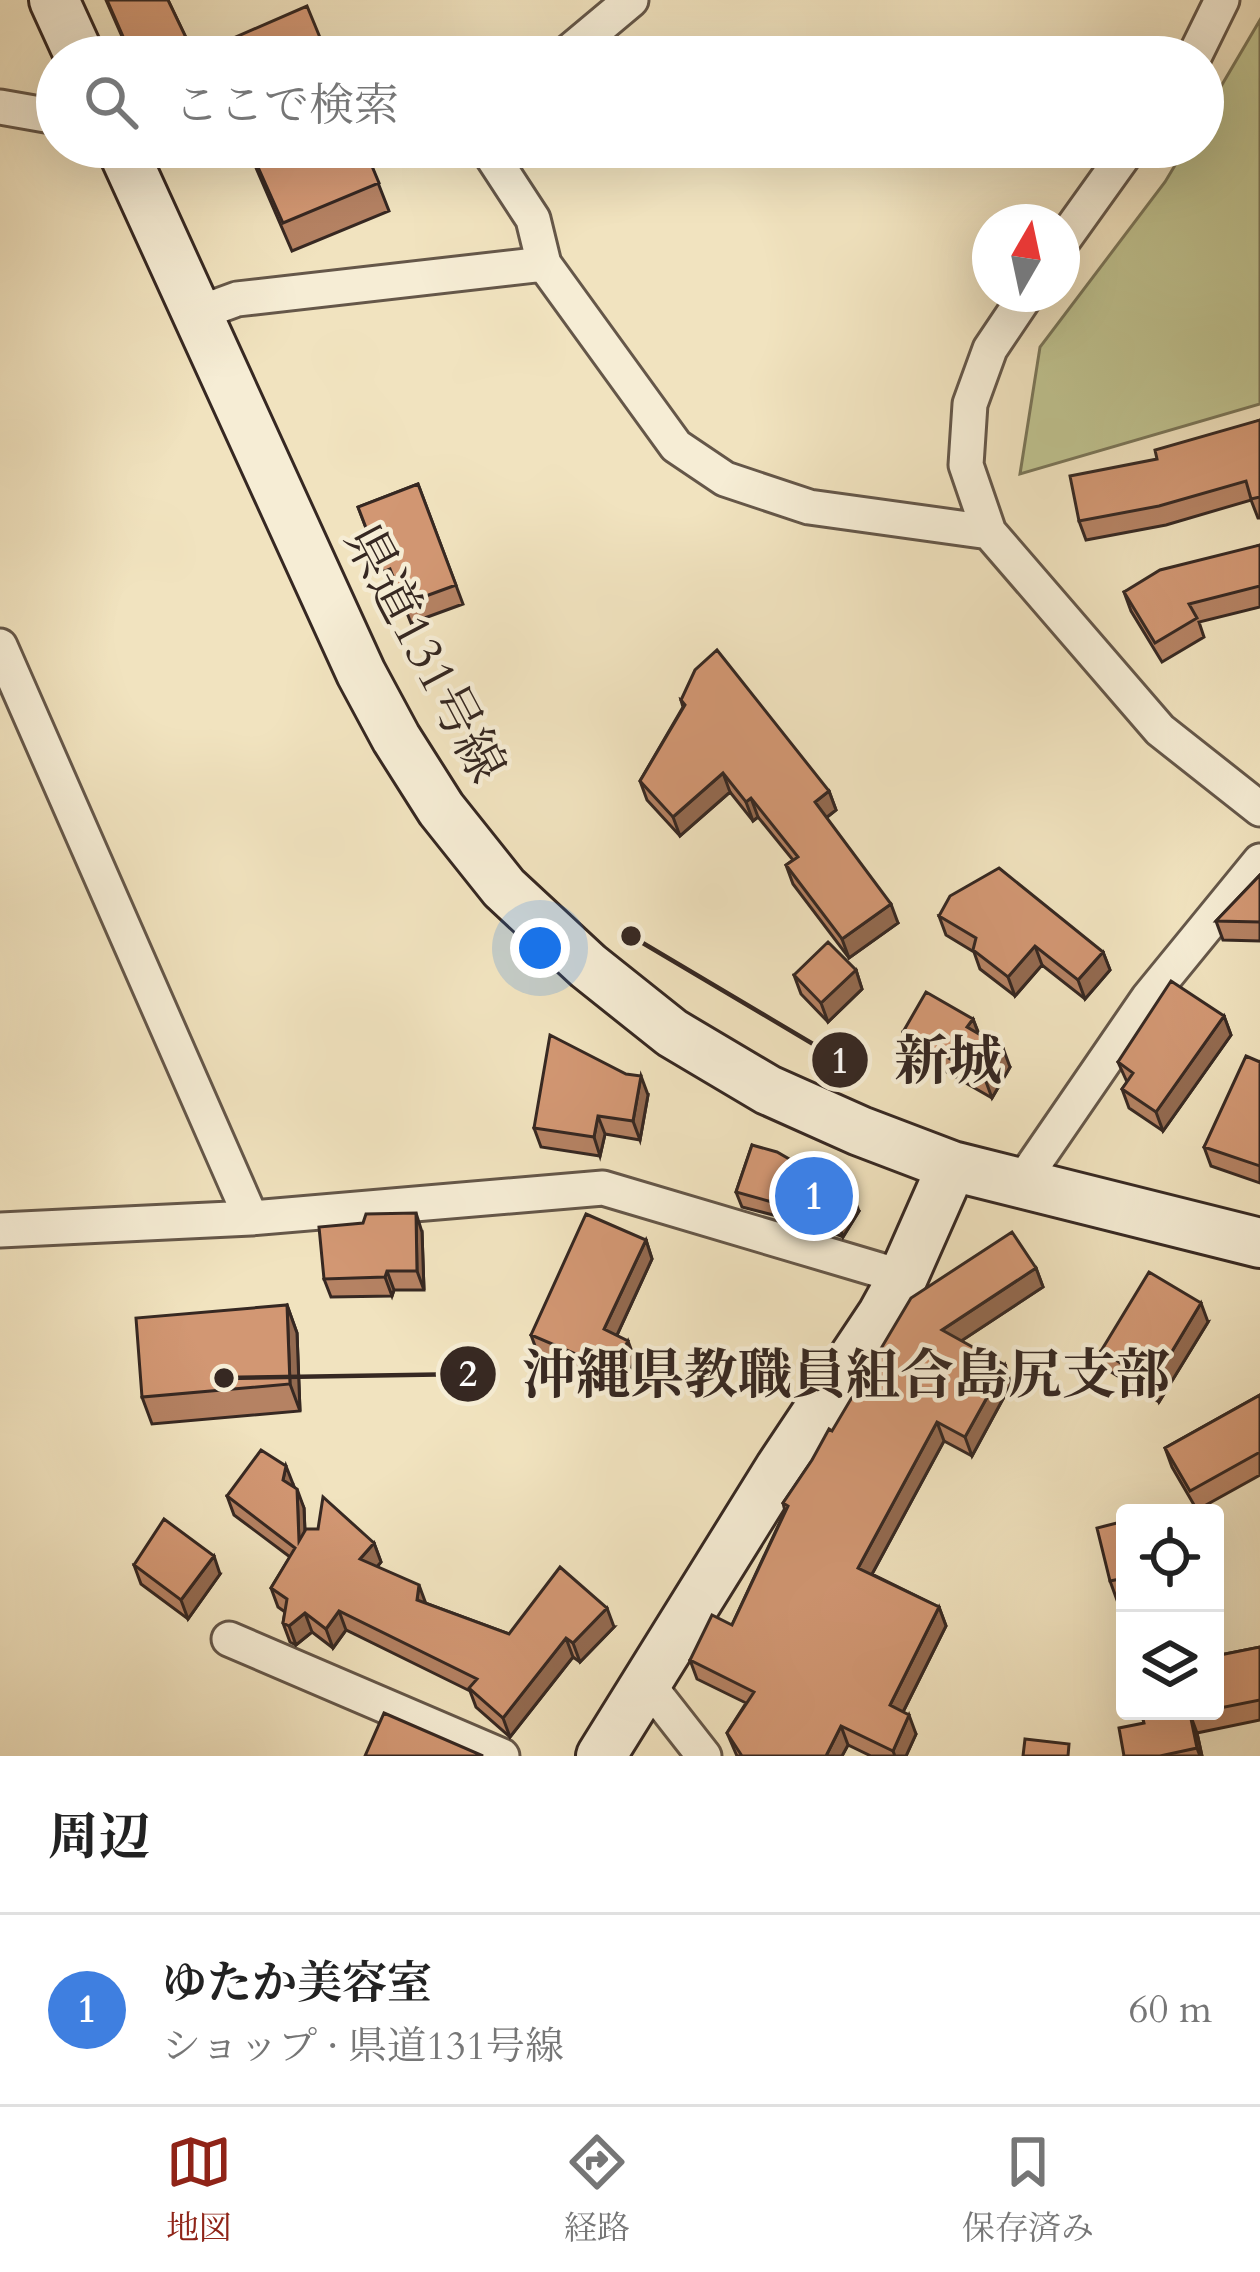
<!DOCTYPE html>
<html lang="ja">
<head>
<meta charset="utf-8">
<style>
  body { margin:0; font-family:Cardo,"Noto Serif JP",serif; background:#f6f6f6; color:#222 }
  .controls { position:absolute; right:36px; bottom:36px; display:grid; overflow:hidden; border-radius:12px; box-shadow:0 12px 48px #0002 }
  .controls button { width:108px; height:108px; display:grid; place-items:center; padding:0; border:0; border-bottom:3px solid #e0e0e0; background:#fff; color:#222; font:60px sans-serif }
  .compass { position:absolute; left:972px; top:204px; width:108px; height:108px; border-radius:50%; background:#fff; box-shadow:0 12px 48px #0002; rotate:9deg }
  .you { position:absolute; left:540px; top:948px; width:42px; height:42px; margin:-30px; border:9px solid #fff; border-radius:50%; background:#1a73e8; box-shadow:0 0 0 18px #1a73e833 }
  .badge { display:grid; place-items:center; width:78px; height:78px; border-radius:50%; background:#8f2418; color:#fff; font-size:39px; font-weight:700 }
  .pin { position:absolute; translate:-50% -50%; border:6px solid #fff; box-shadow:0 3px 12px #0006 }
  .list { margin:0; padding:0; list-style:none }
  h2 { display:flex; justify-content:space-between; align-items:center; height:156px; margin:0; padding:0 48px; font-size:51px }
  h2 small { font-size:39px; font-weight:400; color:#767676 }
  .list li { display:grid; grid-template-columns:78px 1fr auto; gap:36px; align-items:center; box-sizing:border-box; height:192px; padding:0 48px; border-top:3px solid #e0e0e0 }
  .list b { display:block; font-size:45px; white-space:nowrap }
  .list p { margin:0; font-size:39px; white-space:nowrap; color:#767676 }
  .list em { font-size:39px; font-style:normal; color:#767676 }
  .icon { flex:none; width:66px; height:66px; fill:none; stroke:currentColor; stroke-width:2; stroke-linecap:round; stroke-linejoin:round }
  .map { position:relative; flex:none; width:1260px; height:1756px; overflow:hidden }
  .search { position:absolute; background:#fff; box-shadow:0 12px 48px #0002; left:36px; right:36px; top:36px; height:132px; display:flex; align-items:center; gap:30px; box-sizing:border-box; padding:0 42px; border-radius:66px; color:#767676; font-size:45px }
  .sheet { height:348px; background:#fff }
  nav { display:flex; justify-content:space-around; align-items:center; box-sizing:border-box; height:168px; border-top:3px solid #e0e0e0; background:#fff; font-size:33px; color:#767676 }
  nav a { display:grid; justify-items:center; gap:6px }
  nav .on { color:#8f2418 }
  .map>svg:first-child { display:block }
  .green { fill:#bfc28f; stroke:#7a7558; stroke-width:3 }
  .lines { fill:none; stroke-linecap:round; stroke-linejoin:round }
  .street-casing { stroke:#655749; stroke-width:39 }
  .secondary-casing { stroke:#362822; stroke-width:54 }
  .street { stroke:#f6edd5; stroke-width:33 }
  .secondary { stroke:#f6edd5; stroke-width:48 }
  .wall { fill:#b58263; stroke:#362822; stroke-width:3 }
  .shaded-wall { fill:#936a50; stroke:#362822; stroke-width:3 }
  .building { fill:#d29773; stroke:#362822; stroke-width:3 }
  .labels { text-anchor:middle; stroke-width:9; stroke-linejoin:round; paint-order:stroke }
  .street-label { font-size:51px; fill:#362822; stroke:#f6edd5 }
  .leader { fill:none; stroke:#362822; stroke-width:4.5 }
  .callout-dot { fill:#362822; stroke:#f6edd5; stroke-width:4.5 }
  .mark-label { font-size:36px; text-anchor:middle; font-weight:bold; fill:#fff }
  .callout-label { font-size:54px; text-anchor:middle; font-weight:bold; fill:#362822; stroke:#f6edd5; stroke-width:9; stroke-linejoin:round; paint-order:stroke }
</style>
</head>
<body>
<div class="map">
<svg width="1260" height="1756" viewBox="0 0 1260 1756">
  <rect width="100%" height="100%" fill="#f1e3bf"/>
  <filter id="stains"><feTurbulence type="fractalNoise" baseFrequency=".00167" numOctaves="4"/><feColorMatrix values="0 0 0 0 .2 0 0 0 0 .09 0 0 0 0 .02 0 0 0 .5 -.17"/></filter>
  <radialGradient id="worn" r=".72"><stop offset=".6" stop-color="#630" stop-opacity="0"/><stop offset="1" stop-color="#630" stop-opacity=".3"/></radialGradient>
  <path class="green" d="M 1260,20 L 1260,404 L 1020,474 L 1040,347 L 1165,182 L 1186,147 L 1203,147 L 1203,117 Z"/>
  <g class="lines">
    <defs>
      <path id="street" d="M 563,57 L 631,0
        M 1194,57 L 1222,0
        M 0,107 L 57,117
        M 486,147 L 533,219 L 544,264 L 676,446 L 725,479 L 809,507 L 989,532
        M 1062,242 L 1130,147
        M 1027,294 L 990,349 L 970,404 L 966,465 L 989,532 L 1160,730 L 1260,809
        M 196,314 L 237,299 L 544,264
        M 0,646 L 251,1218
        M 1021,1183 L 1148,998 L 1260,861
        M 0,1230 L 251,1218 L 603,1188 L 903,1277
        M 229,1639 L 502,1756
        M 646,1682 L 704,1756"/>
      <path id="secondary" d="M 54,0 L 80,57
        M 121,147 L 361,673 L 396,738 L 441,809 L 504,888 L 588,966 L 672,1033 L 768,1090 L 860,1131 L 952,1166 L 1260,1243
        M 601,1756 L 780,1468 L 882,1315 L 903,1277 L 952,1166"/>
    </defs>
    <use href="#street" class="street-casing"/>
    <use href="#secondary" class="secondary-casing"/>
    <use href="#street" class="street"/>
    <use href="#secondary" class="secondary"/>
  </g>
  <path class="wall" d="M 106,0 L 168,0 L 195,57 L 131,57 Z
    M 247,147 L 364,147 L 389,211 L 292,251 Z
    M 1260,420 L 1260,518 L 1258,518 L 1251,500 L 1166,525 L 1086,540 L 1079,521 L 1157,459 Z
    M 418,484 L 463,604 L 411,623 L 397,588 L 390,591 L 358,507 Z
    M 1260,545 L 1260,607 L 1199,622 L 1204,637 L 1162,662 L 1131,611 L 1124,592 Z
    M 681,700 L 829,791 L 836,810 L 826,818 L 898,923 L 849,958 L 793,884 L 786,865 L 793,860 L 758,817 L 753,821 L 730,792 L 680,836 L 647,800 L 640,781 L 683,707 Z
    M 1260,875 L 1260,941 L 1223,940 L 1216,921 Z
    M 939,916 L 1103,952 L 1110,970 L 1085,999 L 1042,965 L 1015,996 L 980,969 L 974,952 L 946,935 Z
    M 856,970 L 862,989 L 828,1022 L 801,994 L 794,975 Z
    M 1224,1016 L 1231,1035 L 1163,1131 L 1129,1108 L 1122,1089 L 1127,1082 L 1118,1062 Z
    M 973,1019 L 979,1034 L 1010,1067 L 992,1098 L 910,1051 L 903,1032 Z
    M 1260,1062 L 1260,1183 L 1211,1166 L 1204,1147 Z
    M 648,1095 L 640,1140 L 605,1134 L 600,1156 L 541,1147 L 534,1128 Z
    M 752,1145 L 859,1211 L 843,1237 L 779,1211 L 777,1216 L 742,1207 L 736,1192 Z
    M 422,1232 L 424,1290 L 394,1290 L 392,1296 L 331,1297 L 324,1279 Z
    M 646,1240 L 652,1259 L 617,1335 L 635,1360 L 620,1389 L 538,1354 L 531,1335 Z
    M 1036,1268 L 1043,1287 L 961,1341 L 1011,1384 L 972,1456 L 944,1441 L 872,1574 L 939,1607 L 946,1626 L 903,1712 L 916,1734 L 906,1756 L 871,1756 L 848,1745 L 842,1756 L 737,1756 L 727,1733 L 746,1703 L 697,1679 L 690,1660 L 732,1625 L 785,1511 L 783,1503 L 832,1431 Z
    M 287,1305 L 297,1333 L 300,1411 L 152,1424 L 142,1397 Z
    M 1208,1322 L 1159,1402 L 1108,1370 L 1101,1351 Z
    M 1260,1395 L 1260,1475 L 1197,1510 L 1172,1467 L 1165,1448 Z
    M 293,1484 L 304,1508 L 305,1531 L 374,1543 L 381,1562 L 377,1567 L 425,1603 L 509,1634 L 614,1627 L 580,1662 L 573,1657 L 510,1737 L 476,1707 L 470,1691 L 346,1630 L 333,1648 L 312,1632 L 296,1645 L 290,1642 L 283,1623 L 285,1612 L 278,1607 L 271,1588 L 290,1557 L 234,1515 L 227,1496 Z
    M 1125,1521 L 1125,1599 L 1117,1600 L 1110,1581 Z
    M 134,1565 L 220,1574 L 188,1619 L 141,1584 Z
    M 1260,1647 L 1260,1720 L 1197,1733 L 1202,1756 L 1124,1756 L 1144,1723 L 1141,1711 L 1215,1711 L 1215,1656 Z"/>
  <path class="shaded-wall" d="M 723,773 L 730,792 L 680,836 L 673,817 Z
    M 829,791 L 836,810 L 822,821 L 815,802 Z
    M 751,798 L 758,817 L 753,821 L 746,802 Z
    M 891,904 L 898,923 L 849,958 L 842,939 Z
    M 1035,946 L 1042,965 L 1015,996 L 1008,977 Z
    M 1103,952 L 1110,970 L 1085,999 L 1078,980 Z
    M 856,970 L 862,989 L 828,1022 L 821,1003 Z
    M 1224,1016 L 1231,1035 L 1163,1131 L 1156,1112 Z
    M 973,1019 L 980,1038 L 967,1027 Z
    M 1003,1048 L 1010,1067 L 992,1098 L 985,1079 Z
    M 641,1076 L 648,1095 L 640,1140 L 633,1121 Z
    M 598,1116 L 605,1134 L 600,1156 L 594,1137 Z
    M 773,1196 L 779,1211 L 777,1216 L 772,1202 Z
    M 853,1196 L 859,1211 L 843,1237 L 838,1223 Z
    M 416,1213 L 422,1232 L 424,1290 L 417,1271 Z
    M 646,1240 L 652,1259 L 611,1348 L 604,1329 Z
    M 1036,1268 L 1043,1287 L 949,1349 L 942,1330 Z
    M 387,1271 L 394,1290 L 392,1296 L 385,1277 Z
    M 1201,1303 L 1208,1322 L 1159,1402 L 1153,1383 Z
    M 287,1305 L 297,1333 L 300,1411 L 290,1384 Z
    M 628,1341 L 635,1360 L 620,1389 L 613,1370 Z
    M 1005,1365 L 1011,1384 L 972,1456 L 965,1437 Z
    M 937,1422 L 944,1441 L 865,1587 L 858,1568 Z
    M 286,1466 L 293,1484 L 290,1499 L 283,1480 Z
    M 297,1489 L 304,1508 L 306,1560 L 299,1541 Z
    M 374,1543 L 381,1562 L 367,1578 L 360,1559 Z
    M 214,1556 L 220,1574 L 188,1619 L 181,1600 Z
    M 419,1585 L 426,1604 L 417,1600 Z
    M 939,1607 L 946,1626 L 897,1724 L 890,1705 Z
    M 607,1608 L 614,1627 L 580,1662 L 573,1643 Z
    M 339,1611 L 346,1630 L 333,1648 L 326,1629 Z
    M 305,1613 L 312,1632 L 296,1645 L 289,1626 Z
    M 566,1638 L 573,1657 L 510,1737 L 503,1718 Z
    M 1190,1714 L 1197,1733 L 1202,1756 L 1200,1756 L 1197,1748 Z
    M 909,1715 L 916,1734 L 906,1756 L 895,1756 L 893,1751 Z
    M 841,1726 L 848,1745 L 842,1756 L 826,1756 Z"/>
  <path class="building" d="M 107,0 L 168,0 L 192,50 L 174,57 L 132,57 Z
    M 307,6 L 328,57 L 209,57 L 206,50 Z
    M 249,147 L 364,147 L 379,183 L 283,223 Z
    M 1260,420 L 1260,497 L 1251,499 L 1246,481 L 1159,506 L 1079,521 L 1070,476 L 1157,459 L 1155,450 Z
    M 418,484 L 456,585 L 404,604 L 390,569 L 383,572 L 358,507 Z
    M 1260,545 L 1260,586 L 1189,604 L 1197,618 L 1155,643 L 1124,592 L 1160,570 Z
    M 717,650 L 829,791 L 815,802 L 891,904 L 842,939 L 786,865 L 798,857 L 751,798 L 746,802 L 723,773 L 673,817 L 640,781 L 685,705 L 681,700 L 695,670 Z
    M 999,868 L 1103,952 L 1078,980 L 1035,946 L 1008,977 L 973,950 L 976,938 L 939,916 L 950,896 Z
    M 1260,875 L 1260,922 L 1216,921 Z
    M 828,942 L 856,970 L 821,1003 L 794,975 Z
    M 1171,981 L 1224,1016 L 1156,1112 L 1122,1089 L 1133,1073 L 1118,1062 Z
    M 926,992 L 973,1019 L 967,1027 L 1003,1048 L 985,1079 L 903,1032 Z
    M 550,1035 L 626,1074 L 641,1076 L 633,1121 L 598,1116 L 594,1137 L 534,1128 Z
    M 1246,1056 L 1260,1062 L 1260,1166 L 1204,1147 Z
    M 752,1145 L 777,1152 L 853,1196 L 838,1223 L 773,1196 L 772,1202 L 736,1192 Z
    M 416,1213 L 417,1271 L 387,1271 L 385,1277 L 324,1279 L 319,1227 L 363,1223 L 366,1214 Z
    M 586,1214 L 646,1240 L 604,1329 L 628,1341 L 613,1370 L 531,1335 Z
    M 1012,1232 L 1036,1268 L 942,1330 L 1005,1365 L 965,1437 L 937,1422 L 858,1568 L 939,1607 L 890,1705 L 909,1715 L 893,1751 L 841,1726 L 826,1756 L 742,1756 L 727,1733 L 754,1692 L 690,1660 L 712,1615 L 732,1625 L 788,1506 L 783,1503 L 812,1460 L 829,1429 L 832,1431 L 911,1298 Z
    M 1149,1272 L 1201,1303 L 1153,1383 L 1101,1351 Z
    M 287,1305 L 290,1384 L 142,1397 L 136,1318 Z
    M 1260,1395 L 1260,1452 L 1190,1491 L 1165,1448 Z
    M 261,1450 L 286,1466 L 283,1480 L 297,1489 L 299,1541 L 306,1529 L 318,1529 L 323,1497 L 374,1543 L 360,1559 L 419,1585 L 417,1600 L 509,1634 L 560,1567 L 607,1608 L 573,1643 L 566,1638 L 503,1718 L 469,1688 L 477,1679 L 339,1611 L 326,1629 L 305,1613 L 289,1626 L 283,1623 L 287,1599 L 271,1588 L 295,1548 L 227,1496 Z
    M 1174,1508 L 1175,1513 L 1156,1513 Z
    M 164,1519 L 214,1556 L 181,1600 L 134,1565 Z
    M 1125,1521 L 1125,1578 L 1110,1581 L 1097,1528 Z
    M 1260,1647 L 1260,1700 L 1215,1709 L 1215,1656 Z
    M 1141,1711 L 1203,1711 L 1190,1714 L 1197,1748 L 1160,1756 L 1124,1756 L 1119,1728 L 1144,1723 Z
    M 384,1713 L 483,1756 L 365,1756 Z
    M 1025,1739 L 1069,1744 L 1068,1756 L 1023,1756 Z"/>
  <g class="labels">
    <g class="street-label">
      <text transform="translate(426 653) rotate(62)" y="18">県道131号線</text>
    </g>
  </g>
  <path class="leader" d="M631 936L840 1060M224 1378L468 1374"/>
  <g class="callout-dot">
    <circle cx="631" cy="936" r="12"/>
    <circle cx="224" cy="1378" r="12"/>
    <circle cx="840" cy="1060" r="30"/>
    <circle cx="468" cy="1374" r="30"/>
  </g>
  <g class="mark-label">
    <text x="840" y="1073">1</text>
    <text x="468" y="1386">2</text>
  </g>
  <g class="callout-label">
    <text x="948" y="1079">新城</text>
    <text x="846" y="1393">沖縄県教職員組合島尻支部</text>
  </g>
  <rect width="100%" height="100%" filter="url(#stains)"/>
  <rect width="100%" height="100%" fill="url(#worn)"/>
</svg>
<div class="controls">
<button><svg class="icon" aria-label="locate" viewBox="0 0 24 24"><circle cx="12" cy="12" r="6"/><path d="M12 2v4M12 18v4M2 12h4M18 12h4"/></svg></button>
<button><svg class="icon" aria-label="layers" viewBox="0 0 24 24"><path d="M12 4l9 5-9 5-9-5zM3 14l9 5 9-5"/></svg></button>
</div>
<svg class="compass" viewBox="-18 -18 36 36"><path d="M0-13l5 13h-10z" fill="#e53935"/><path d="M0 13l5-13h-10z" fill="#767676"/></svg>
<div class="you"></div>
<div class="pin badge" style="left:814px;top:1196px;background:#3f7fe0">1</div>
<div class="search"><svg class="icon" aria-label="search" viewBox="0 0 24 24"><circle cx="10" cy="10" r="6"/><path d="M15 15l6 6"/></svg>ここで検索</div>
</div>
<section class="sheet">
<h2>周辺<small></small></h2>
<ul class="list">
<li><span class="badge" style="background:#3f7fe0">1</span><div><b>ゆたか美容室</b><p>ショップ · 県道131号線</p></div><em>60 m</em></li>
</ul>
</section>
<nav>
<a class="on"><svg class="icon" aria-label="map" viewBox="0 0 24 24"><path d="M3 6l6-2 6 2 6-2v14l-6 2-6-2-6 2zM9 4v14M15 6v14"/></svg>地図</a>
<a><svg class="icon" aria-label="directions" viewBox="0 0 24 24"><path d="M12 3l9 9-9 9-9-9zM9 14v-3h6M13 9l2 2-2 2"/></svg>経路</a>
<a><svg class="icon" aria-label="saved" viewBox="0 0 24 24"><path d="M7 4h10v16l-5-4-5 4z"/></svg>保存済み</a>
</nav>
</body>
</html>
